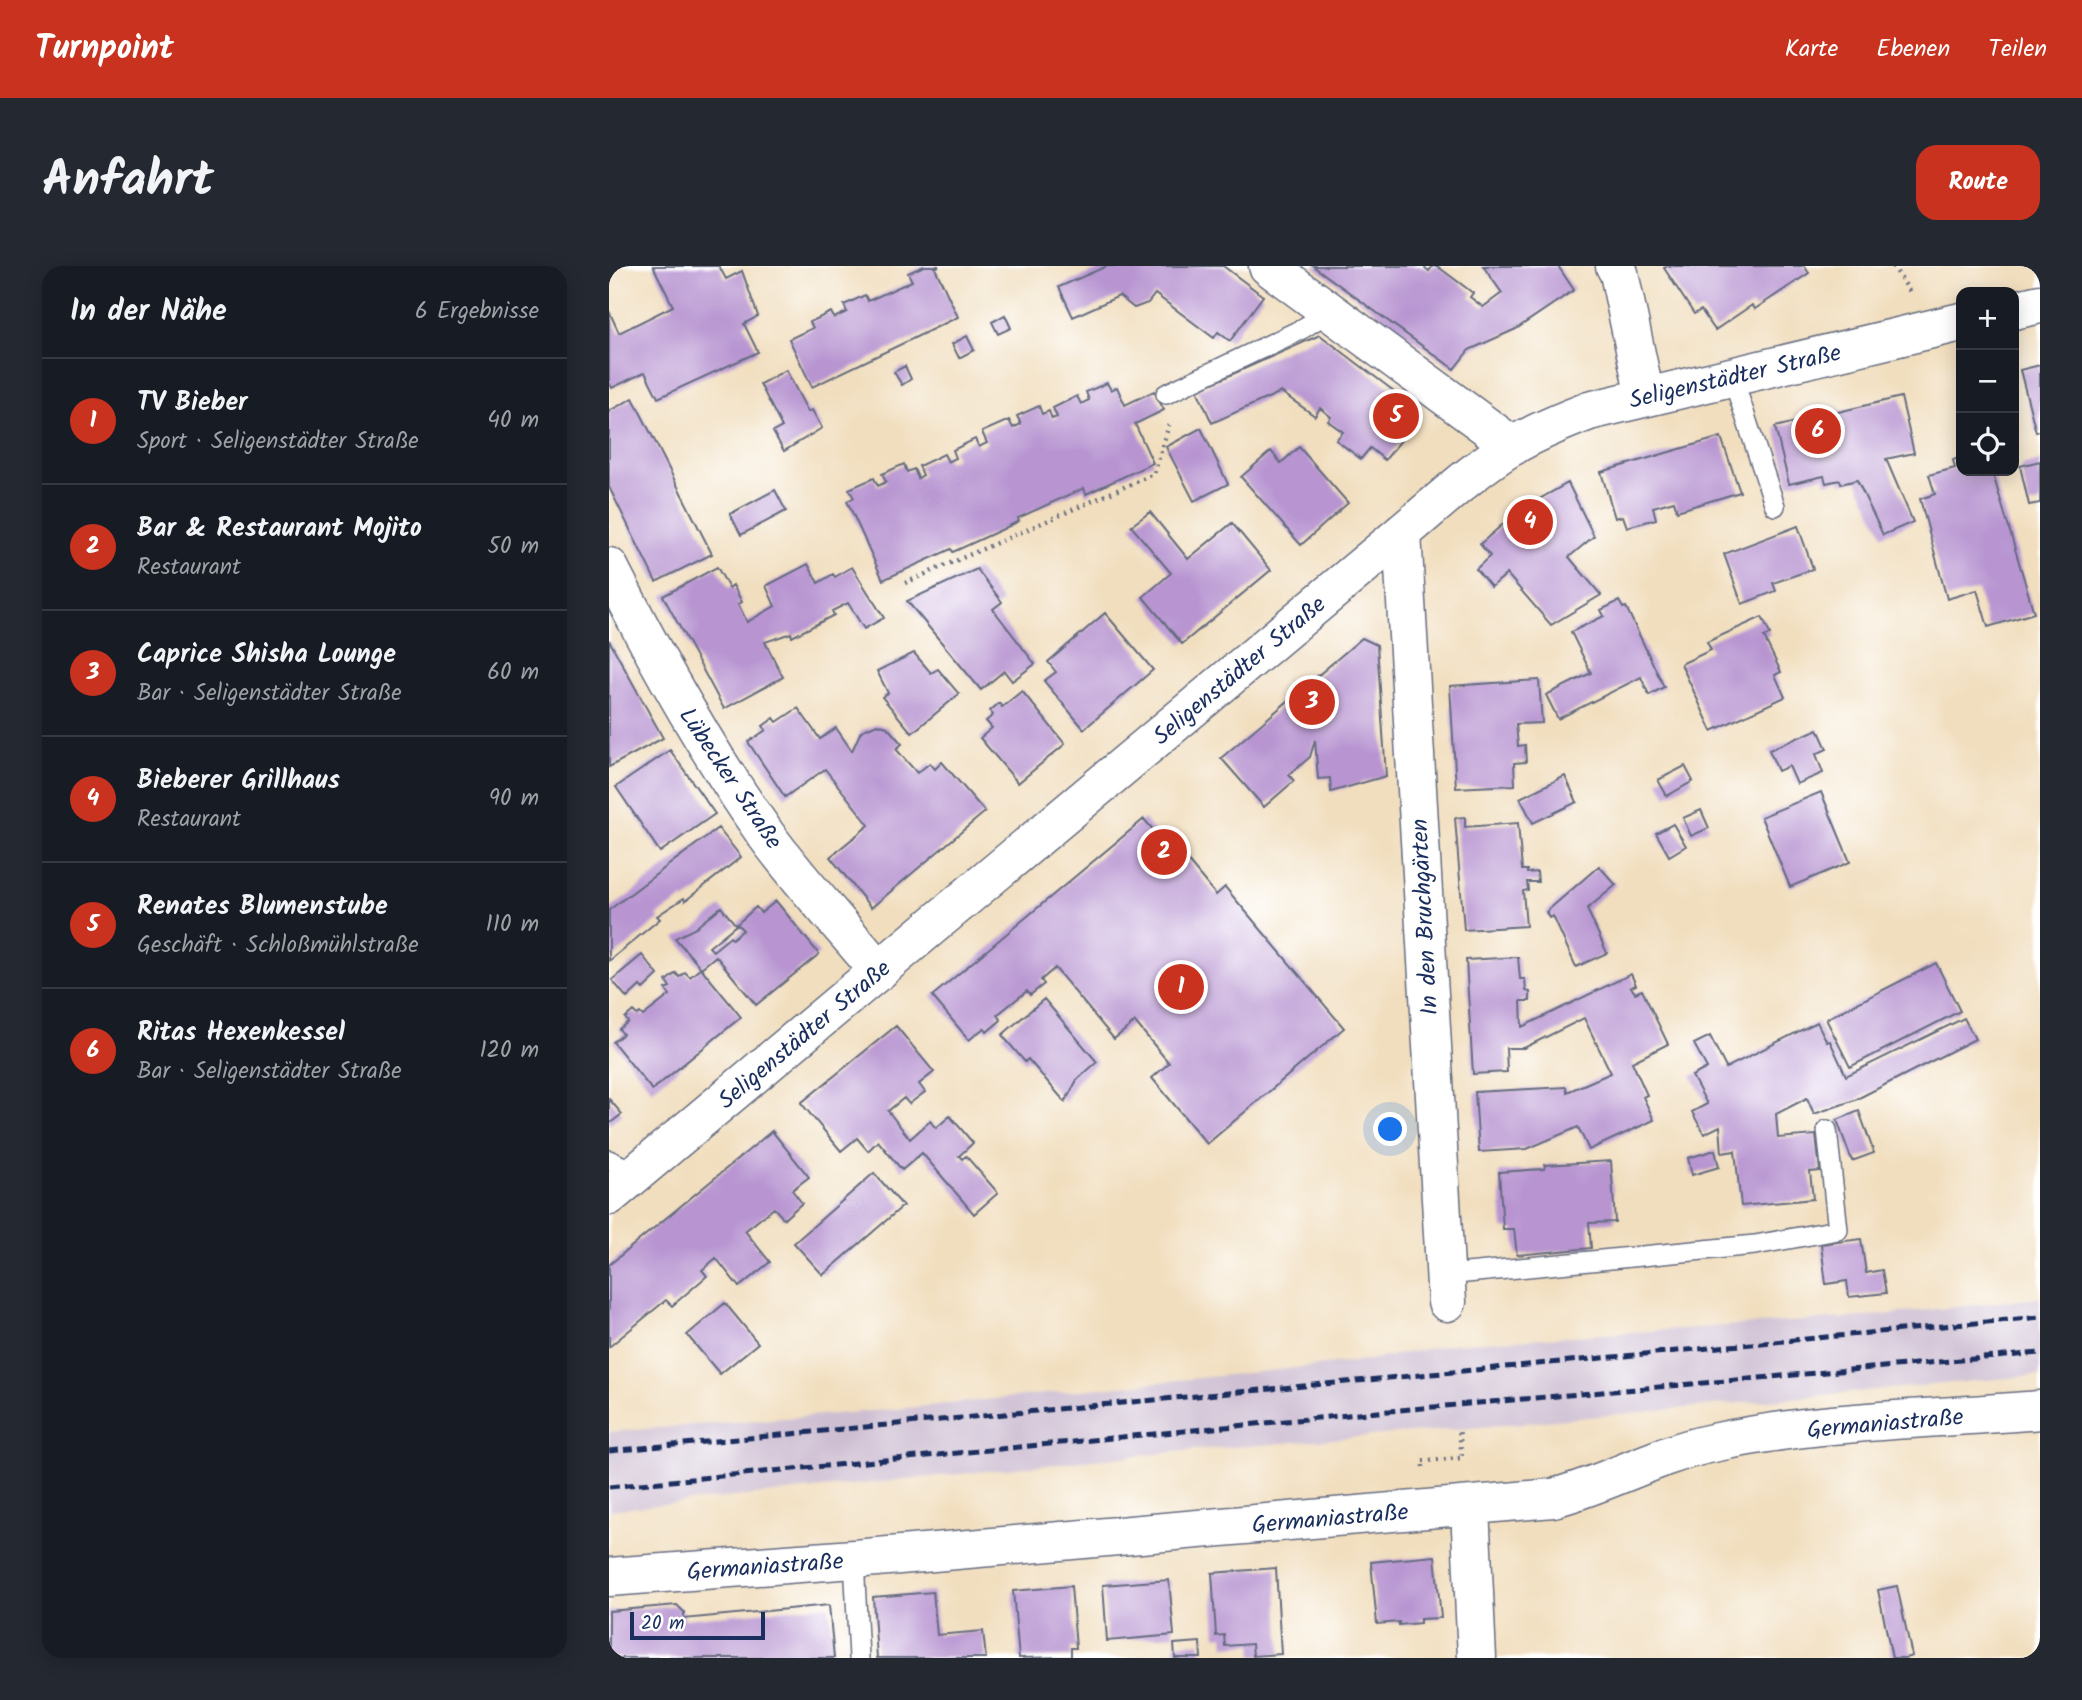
<!DOCTYPE html>
<html lang="de">
<head>
<meta charset="utf-8">
<style>
  body { margin:0; font-family:Kalam,sans-serif; background:#242831; color:#f1f3f6 }
  .controls { position:absolute; right:21px; top:21px; display:grid; overflow:hidden; border-radius:14px; box-shadow:0 4px 18px #0003 }
  .controls button { width:63px; height:63px; display:grid; place-items:center; padding:0; border:0; border-bottom:2px solid #363941; background:#171b24; color:#f1f3f6; font:35px sans-serif }
  .scale { position:absolute; left:21px; bottom:18px; width:135px; box-sizing:border-box; padding-left:7px; border:4px solid #1b2f5e; border-top:0; font-size:19px; line-height:24px; white-space:nowrap; color:#1b2f5e; -webkit-text-stroke:5px #fff; paint-order:stroke }
  .you { position:absolute; left:782px; top:864px; width:24px; height:24px; margin:-18px; border:5px solid #fff; border-radius:50%; background:#1a73e8; box-shadow:0 0 0 10px #1a73e833 }
  .badge { display:grid; place-items:center; width:46px; height:46px; border-radius:50%; background:#c8321e; color:#fff; font-size:23px; font-weight:700 }
  .pin { position:absolute; translate:-50% -50%; border:4px solid #fff; box-shadow:0 2px 7px #0006 }
  .list { margin:0; padding:0; list-style:none }
  h2 { display:flex; justify-content:space-between; align-items:center; height:91px; margin:0; padding:0 28px; font-size:30px }
  h2 small { font-size:23px; font-weight:400; color:#9ea1a6 }
  .list li { display:grid; grid-template-columns:46px 1fr auto; gap:21px; align-items:center; box-sizing:border-box; height:126px; padding:0 28px; border-top:2px solid #363941 }
  .list b { display:block; font-size:26px; white-space:nowrap }
  .list p { margin:0; font-size:23px; white-space:nowrap; color:#9ea1a6 }
  .list em { font-size:23px; font-style:normal; color:#9ea1a6 }
  .icon { flex:none; width:38px; height:38px; fill:none; stroke:currentColor; stroke-width:2; stroke-linecap:round; stroke-linejoin:round }
  .map { position:relative; flex:none; width:1431px; height:1392px; overflow:hidden; border-radius:21px }
  header { display:flex; align-items:center; gap:42px; box-sizing:border-box; height:98px; padding:0 35px; background:#c8321e; color:#fff }
  header strong { font-size:33px }
  nav { display:flex; gap:38px; margin-inline-start:auto; font-size:24px }
  .intro { display:flex; align-items:center; justify-content:space-between; box-sizing:border-box; height:168px; padding:0 42px }
  h1 { margin:0; font-size:49px }
  .button { padding:18px 32px; border-radius:21px; background:#c8321e; color:#fff; font-size:24px; font-weight:700 }
  main { display:flex; gap:42px; padding:0 42px }
  aside { flex:1; background:#171b24; border-radius:21px; box-shadow:0 4px 18px #0003 }
  .map>svg:first-child { display:block }
  .industrial { fill:#cdbed2 }
  .building { fill:#b895d1 }
  .lines { fill:none; stroke-linecap:round; stroke-linejoin:round }
  .service-casing { stroke:#666c80; stroke-width:22 }
  .minor-casing { stroke:#666c80; stroke-width:41 }
  .tertiary-casing { stroke:#666c80; stroke-width:41 }
  .path { stroke:#666c80; stroke-width:4.5; stroke-dasharray:2 5; stroke-linecap:butt }
  .service { stroke:#fff; stroke-width:19 }
  .minor { stroke:#fff; stroke-width:38 }
  .tertiary { stroke:#fff; stroke-width:38 }
  .rail { stroke:#1b2f5e; stroke-width:5; stroke-dasharray:10 5; stroke-linecap:butt }
  .labels { text-anchor:middle; stroke-width:5; stroke-linejoin:round; paint-order:stroke }
  .street-label { font-size:24px; fill:#1b2f5e; stroke:#fff }
</style>
</head>
<body>
<header>
<strong>Turnpoint</strong>
<nav><a>Karte</a><a>Ebenen</a><a>Teilen</a></nav>
</header>
<div class="intro"><h1>Anfahrt</h1><a class="button">Route</a></div>
<main>
<aside>
<h2>In der Nähe<small>6 Ergebnisse</small></h2>
<ul class="list">
<li><span class="badge">1</span><div><b>TV Bieber</b><p>Sport · Seligenstädter Straße</p></div><em>40 m</em></li>
<li><span class="badge">2</span><div><b>Bar &amp; Restaurant Mojito</b><p>Restaurant</p></div><em>50 m</em></li>
<li><span class="badge">3</span><div><b>Caprice Shisha Lounge</b><p>Bar · Seligenstädter Straße</p></div><em>60 m</em></li>
<li><span class="badge">4</span><div><b>Bieberer Grillhaus</b><p>Restaurant</p></div><em>90 m</em></li>
<li><span class="badge">5</span><div><b>Renates Blumenstube</b><p>Geschäft · Schloßmühlstraße</p></div><em>110 m</em></li>
<li><span class="badge">6</span><div><b>Ritas Hexenkessel</b><p>Bar · Seligenstädter Straße</p></div><em>120 m</em></li>
</ul>
</aside>
<div class="map">
<svg width="1431" height="1392" viewBox="0 0 1431 1392">
  <rect width="100%" height="100%" fill="#fff"/>
  <filter id="ink" filterUnits="userSpaceOnUse"><feTurbulence type="fractalNoise" baseFrequency=".0143" numOctaves="2"/><feDisplacementMap in="SourceGraphic" scale="14" xChannelSelector="R" yChannelSelector="G"/><feConvolveMatrix kernelMatrix="1 2 1 2 8 2 1 2 1" color-interpolation-filters="sRGB"/></filter>
  <filter id="wash" filterUnits="userSpaceOnUse"><feTurbulence type="fractalNoise" baseFrequency=".00686" numOctaves="4" result="noise"/><feDisplacementMap in="SourceGraphic" scale="28" xChannelSelector="R" yChannelSelector="G"/><feGaussianBlur stdDeviation="1.57" result="paint"/><feColorMatrix in="noise" values="0 0 0 0 0 0 0 0 0 0 0 0 0 0 0 0 0 1.4 0 .05"/><feComposite in="paint" operator="in"/></filter>
  <g filter="url(#wash)">
    <rect width="100%" height="100%" fill="#f1debe"/>
    <path class="industrial" d="M 1431,1032 L 1431,1109 L 850,1163 L 574,1185 L 0,1244 L 0,1166 L 288,1143 L 755,1095 L 843,1078 L 1254,1051 Z"/>
    <g id="blocks">
      <path class="building" d="M 44,0 L 110,0 L 117,13 L 133,5 L 149,50 L 135,58 L 149,86 L 49,132 L 36,106 L 3,122 L 0,116 L 0,45 L 10,67 L 64,40 Z
        M 315,0 L 330,0 L 326,2 L 349,51 L 203,121 L 180,73 L 204,62 L 201,56 L 222,46 L 225,52 L 238,46 L 235,39 L 256,29 L 259,35 L 303,15 L 299,7 Z
        M 498,0 L 614,0 L 654,30 L 621,75 L 609,66 L 605,72 L 546,28 L 539,37 L 525,42 L 510,30 L 464,51 L 450,21 Z
        M 704,0 L 814,0 L 820,5 L 824,0 L 828,0 L 864,27 L 861,31 L 874,41 L 893,27 L 874,0 L 949,0 L 965,24 L 907,63 L 860,84 L 845,103 Z
        M 1058,0 L 1195,0 L 1200,7 L 1146,43 L 1143,39 L 1106,64 L 1092,44 L 1085,48 L 1055,2 Z
        M 396,49 L 402,62 L 389,68 L 383,56 Z
        M 711,69 L 798,135 L 802,149 L 787,168 L 793,173 L 776,194 L 761,182 L 752,193 L 727,174 L 734,166 L 719,155 L 722,151 L 711,142 L 706,150 L 672,126 L 603,157 L 588,124 Z
        M 358,70 L 365,84 L 350,92 L 343,78 Z
        M 1431,99 L 1431,165 L 1427,166 L 1411,104 Z
        M 296,100 L 302,113 L 293,119 L 285,106 Z
        M 177,104 L 199,146 L 203,144 L 213,162 L 175,185 L 164,166 L 173,161 L 151,118 Z
        M 498,117 L 502,124 L 508,121 L 516,139 L 545,125 L 555,144 L 526,158 L 544,197 L 477,228 L 475,222 L 409,252 L 410,255 L 394,263 L 344,286 L 342,283 L 274,314 L 238,235 L 245,232 L 240,223 L 265,212 L 269,220 L 277,216 L 273,208 L 295,198 L 298,206 L 305,203 L 309,212 L 314,209 L 310,200 L 335,188 L 339,196 L 347,192 L 344,184 L 366,173 L 370,181 L 378,177 L 373,166 L 400,154 L 404,162 L 412,158 L 408,150 L 430,140 L 433,148 L 440,145 L 443,153 L 448,151 L 444,142 L 468,130 L 472,138 L 480,134 L 477,126 Z
        M 1292,131 L 1305,187 L 1277,193 L 1304,256 L 1274,269 L 1248,214 L 1232,218 L 1231,214 L 1217,217 L 1215,210 L 1180,218 L 1166,161 Z
        M 24,132 L 103,288 L 47,316 L 0,221 L 0,145 Z
        M 592,162 L 619,218 L 585,235 L 557,181 Z
        M 1112,171 L 1131,226 L 1068,245 L 1065,235 L 1044,241 L 1047,253 L 1018,261 L 1014,250 L 1006,252 L 992,206 Z
        M 690,181 L 739,237 L 692,279 L 632,211 L 662,185 L 672,197 Z
        M 1352,191 L 1352,205 L 1383,205 L 1425,347 L 1379,361 L 1368,324 L 1338,333 L 1311,233 L 1326,228 L 1320,209 L 1346,202 L 1344,194 Z
        M 1431,195 L 1431,237 L 1420,239 L 1411,200 Z
        M 959,217 L 985,270 L 960,291 L 992,329 L 942,359 L 898,308 L 882,321 L 867,303 L 881,290 L 871,278 L 909,245 Z
        M 166,224 L 177,245 L 132,269 L 121,248 Z
        M 541,246 L 579,293 L 623,257 L 662,304 L 573,378 L 534,331 L 562,307 L 522,260 Z
        M 1189,260 L 1204,303 L 1164,317 L 1167,325 L 1133,338 L 1115,288 Z
        M 199,298 L 209,317 L 224,308 L 226,311 L 243,301 L 275,352 L 255,363 L 239,337 L 223,345 L 225,349 L 183,371 L 182,367 L 156,376 L 174,411 L 115,443 L 54,330 L 108,301 L 120,322 L 124,319 L 133,336 L 129,338 L 138,356 L 166,340 L 157,320 Z
        M 368,303 L 393,336 L 384,343 L 426,398 L 403,415 L 395,405 L 372,424 L 298,335 Z
        M 1010,335 L 1014,342 L 1017,341 L 1055,421 L 1040,429 L 1032,411 L 949,453 L 937,429 L 982,407 L 962,366 L 995,350 L 992,344 Z
        M 496,347 L 544,404 L 475,463 L 435,415 L 447,406 L 439,396 Z
        M 1153,351 L 1161,368 L 1155,371 L 1172,406 L 1166,409 L 1176,431 L 1103,465 L 1072,398 L 1102,384 L 1098,376 Z
        M 753,372 L 768,379 L 777,510 L 722,526 L 721,512 L 709,513 L 706,474 L 701,491 L 680,509 L 685,515 L 655,541 L 612,492 Z
        M 0,374 L 54,472 L 0,501 Z
        M 305,387 L 322,407 L 329,403 L 350,428 L 303,467 L 273,431 L 279,427 L 268,405 Z
        M 930,414 L 933,457 L 907,458 L 909,480 L 916,479 L 917,496 L 905,497 L 906,519 L 847,522 L 841,420 Z
        M 413,425 L 456,478 L 409,517 L 371,472 L 383,462 L 377,455 L 384,449 L 381,445 L 390,437 L 393,441 Z
        M 189,442 L 211,473 L 227,462 L 243,485 L 252,465 L 268,458 L 278,461 L 293,478 L 287,483 L 308,507 L 321,497 L 326,503 L 333,496 L 376,546 L 262,642 L 221,591 L 260,559 L 216,503 L 176,531 L 139,476 L 157,464 L 154,460 L 165,452 L 168,456 Z
        M 1209,463 L 1218,483 L 1207,488 L 1214,507 L 1188,518 L 1180,500 L 1169,505 L 1160,484 Z
        M 61,484 L 106,548 L 51,586 L 7,521 Z
        M 1076,500 L 1084,515 L 1058,530 L 1049,514 Z
        M 956,510 L 968,536 L 924,557 L 911,532 Z
        M 1212,526 L 1241,596 L 1181,621 L 1152,551 Z
        M 1092,544 L 1100,562 L 1082,570 L 1074,552 Z
        M 856,551 L 856,561 L 909,557 L 913,604 L 918,604 L 918,607 L 928,606 L 929,616 L 918,616 L 919,624 L 914,625 L 917,660 L 855,664 L 846,552 Z
        M 535,553 L 563,586 L 568,582 L 607,629 L 616,621 L 735,762 L 598,878 L 543,812 L 560,797 L 526,756 L 505,773 L 446,702 L 432,714 L 435,718 L 421,729 L 418,725 L 388,749 L 392,754 L 378,766 L 375,762 L 360,774 L 323,730 Z
        M 1064,558 L 1077,580 L 1060,590 L 1047,567 Z
        M 109,562 L 132,591 L 76,635 L 75,632 L 48,650 L 51,653 L 0,695 L 0,644 Z
        M 990,600 L 1007,619 L 978,643 L 998,687 L 967,701 L 944,650 L 940,652 L 937,646 Z
        M 167,635 L 210,688 L 147,739 L 107,690 L 92,702 L 66,672 L 85,663 L 112,641 L 127,659 L 100,681 L 104,685 L 121,671 L 123,673 L 134,664 L 128,658 L 147,641 L 152,647 Z
        M 33,689 L 49,709 L 34,723 L 31,720 L 18,732 L 3,714 Z
        M 909,691 L 911,713 L 916,713 L 917,725 L 921,726 L 921,735 L 912,735 L 913,761 L 1022,708 L 1027,719 L 1022,721 L 1026,727 L 1033,724 L 1059,778 L 1023,796 L 1038,829 L 1034,831 L 1045,854 L 980,884 L 969,861 L 918,883 L 870,886 L 866,826 L 957,821 L 958,826 L 1002,807 L 975,752 L 915,782 L 897,782 L 898,806 L 864,808 L 857,694 Z
        M 1327,697 L 1351,745 L 1241,801 L 1217,753 Z
        M 92,702 L 132,751 L 43,824 L 4,776 L 14,768 L 10,763 L 19,756 L 16,752 L 24,745 L 28,749 L 31,747 L 34,750 L 61,729 L 56,723 L 61,721 L 57,715 L 67,707 L 70,711 L 76,706 L 81,711 Z
        M 435,733 L 488,796 L 468,814 L 456,836 L 419,793 L 416,796 L 393,769 Z
        M 1355,752 L 1366,773 L 1246,834 L 1205,848 L 1198,832 L 1167,848 L 1169,872 L 1207,869 L 1211,905 L 1201,906 L 1204,933 L 1132,940 L 1126,885 L 1113,887 L 1111,860 L 1095,868 L 1083,846 L 1098,838 L 1083,810 L 1098,802 L 1085,778 L 1101,770 L 1117,802 L 1208,756 L 1218,776 L 1221,775 L 1237,810 Z
        M 287,760 L 325,806 L 310,818 L 316,826 L 300,838 L 295,832 L 279,845 L 301,873 L 321,855 L 327,862 L 341,850 L 364,877 L 350,890 L 353,893 L 357,890 L 389,927 L 365,948 L 313,887 L 293,904 L 269,875 L 259,885 L 248,872 L 232,885 L 192,837 Z
        M 0,833 L 13,848 L 0,858 Z
        M 1250,845 L 1265,887 L 1243,895 L 1228,854 Z
        M 163,865 L 200,911 L 183,924 L 193,937 L 175,953 L 165,942 L 136,965 L 161,996 L 130,1021 L 107,992 L 93,1004 L 98,1010 L 63,1040 L 57,1034 L 0,1081 L 0,999 Z
        M 1106,884 L 1110,901 L 1083,909 L 1079,892 Z
        M 1002,895 L 1006,956 L 980,957 L 982,982 L 908,989 L 905,963 L 894,963 L 890,906 L 935,903 L 936,899 Z
        M 265,907 L 294,940 L 214,1009 L 185,977 Z
        M 1252,973 L 1257,1007 L 1273,1004 L 1277,1027 L 1240,1031 L 1238,1015 L 1217,1018 L 1212,978 Z
        M 116,1037 L 149,1077 L 111,1108 L 78,1069 Z
        M 826,1290 L 832,1352 L 811,1353 L 811,1357 L 790,1359 L 790,1356 L 768,1358 L 762,1296 Z
        M 667,1302 L 672,1388 L 644,1390 L 643,1378 L 616,1380 L 615,1369 L 607,1370 L 603,1307 Z
        M 560,1314 L 565,1369 L 498,1375 L 494,1319 Z
        M 462,1320 L 467,1382 L 462,1382 L 462,1391 L 410,1392 L 404,1325 Z
        M 1288,1320 L 1303,1390 L 1296,1392 L 1283,1392 L 1269,1324 Z
        M 324,1326 L 328,1369 L 374,1365 L 377,1392 L 268,1392 L 264,1331 Z
        M 68,1339 L 75,1346 L 75,1353 L 220,1339 L 225,1392 L 0,1392 L 0,1345 Z
        M 591,1376 L 592,1392 L 566,1392 L 565,1378 Z"/>
    </g>
  </g>
  <g filter="url(#ink)">
    <use href="#blocks" fill-opacity="0" stroke="#666c80" stroke-width="2"/>
    <g class="lines">
      <defs>
        <path id="service" d="M 1123,110 L 1166,240
          M 557,128 L 693,63 L 721,45
          M 0,894 L 28,907
          M 837,1009 L 1146,979 L 1229,964 L 1218,864
          M 245,1293 L 250,1392"/>
        <path id="minor" d="M 659,0 L 904,180
          M 1006,0 L 1010,7 L 1036,131
          M 793,267 L 838,1036
          M 0,301 C 47,394 97,484 157,569 C 191,616 233,660 270,705
          M 861,1241 L 868,1392
          M 0,1311 L 245,1293 L 944,1232 C 998,1218 1048,1188 1104,1177 C 1209,1154 1324,1153 1431,1144"/>
        <path id="tertiary" d="M 1405,44 L 1431,38
          M 0,930 L 793,267 C 829,237 865,203 905,179 C 929,165 954,155 980,145 L 1352,56"/>
      </defs>
      <use href="#service" class="service-casing"/>
      <use href="#minor" class="minor-casing"/>
      <use href="#tertiary" class="tertiary-casing"/>
      <path class="path" d="M 1284,0 L 1301,26
        M 296,317 L 545,208 L 560,159
        M 814,1201 L 813,1195 L 853,1192 L 850,1163"/>
      <use href="#service" class="service"/>
      <use href="#minor" class="minor"/>
      <use href="#tertiary" class="tertiary"/>
      <path class="rail" d="M 0,1185 L 1431,1051
        M 0,1221 L 780,1145 L 1431,1087"/>
    </g>
  </g>
  <g class="labels">
    <g class="street-label">
      <text transform="translate(1126 110) rotate(-13)" y="8">Seligenstädter Straße</text>
      <text transform="translate(630 404) rotate(-40)" y="8">Seligenstädter Straße</text>
      <text transform="translate(122 512) rotate(56)" y="8">Lübecker Straße</text>
      <text transform="translate(815 651) rotate(-93)" y="8">In den Bruchgärten</text>
      <text transform="translate(195 768) rotate(-40)" y="8">Seligenstädter Straße</text>
      <text transform="translate(1276 1157) rotate(-5)" y="8">Germaniastraße</text>
      <text transform="translate(721 1252) rotate(-5)" y="8">Germaniastraße</text>
      <text transform="translate(156 1300) rotate(-4)" y="8">Germaniastraße</text>
    </g>
  </g>
</svg>
<div class="controls">
<button>+</button>
<button>−</button>
<button><svg class="icon" aria-label="locate" viewBox="0 0 24 24"><circle cx="12" cy="12" r="6"/><path d="M12 2v4M12 18v4M2 12h4M18 12h4"/></svg></button>
</div>
<div class="scale">20 m</div>
<div class="you"></div>
<div class="pin badge" style="left:572px;top:721px">1</div>
<div class="pin badge" style="left:555px;top:586px">2</div>
<div class="pin badge" style="left:703px;top:436px">3</div>
<div class="pin badge" style="left:921px;top:256px">4</div>
<div class="pin badge" style="left:787px;top:150px">5</div>
<div class="pin badge" style="left:1209px;top:165px">6</div>
</div>
</main>
</body>
</html>
